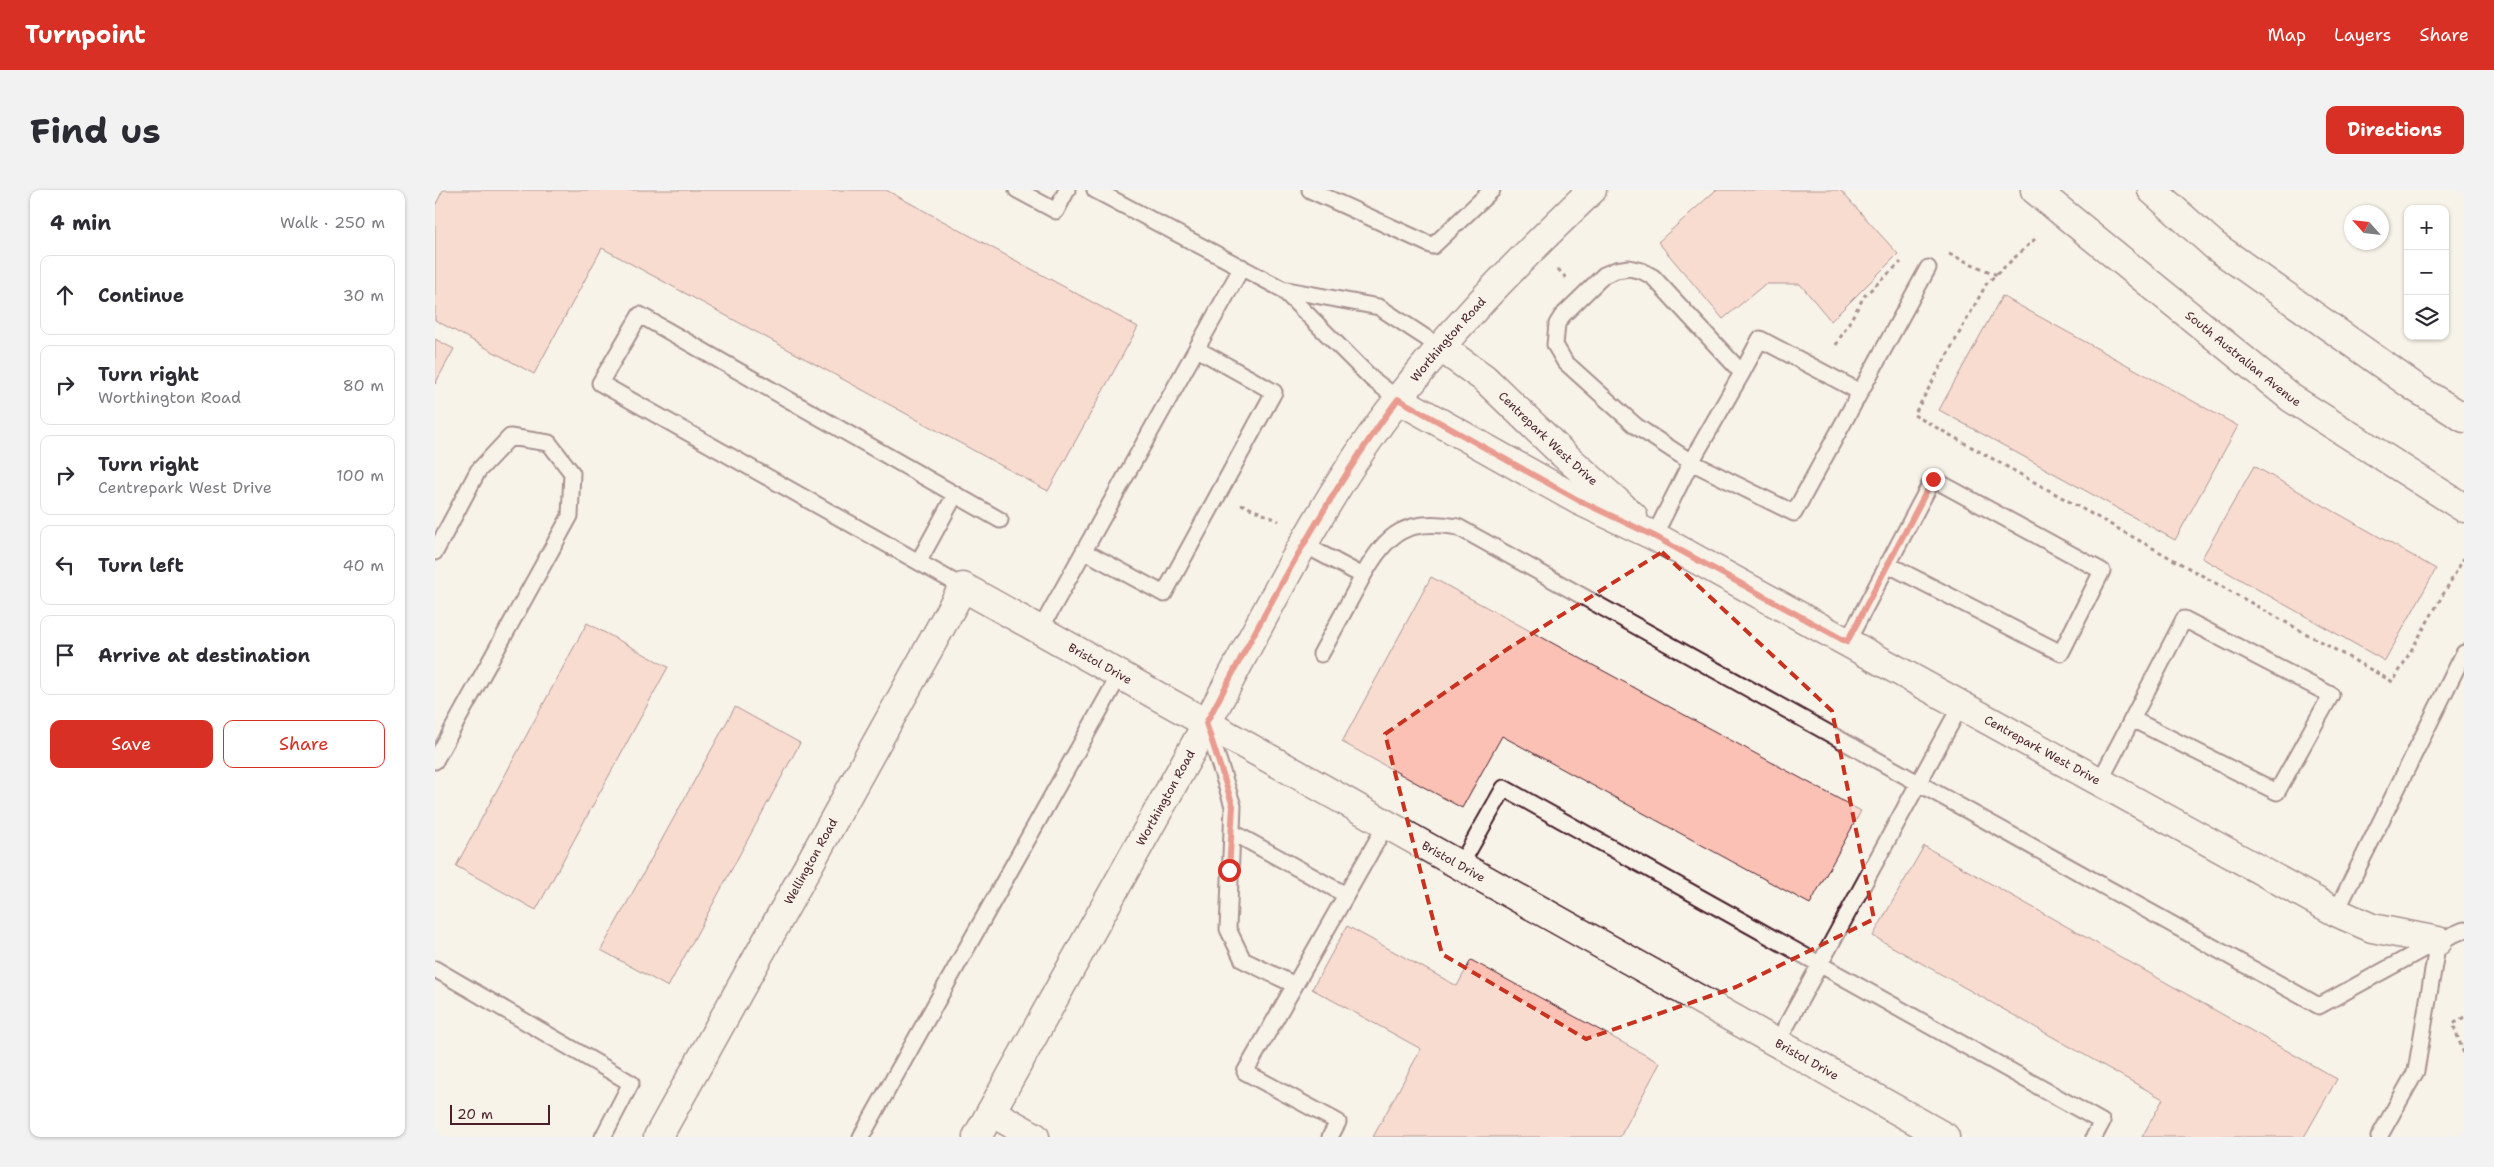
<!DOCTYPE html>
<html lang="en">
<head>
<meta charset="utf-8">
<style>
  body { margin:0; font-family:"Shantell Sans",sans-serif; background:#f2f2f3; color:#2b2b33 }
  .controls { position:absolute; right:15px; top:15px; display:grid; overflow:hidden; border-radius:10px; box-shadow:0 1px 4px #0004 }
  .controls button { width:45px; height:45px; display:grid; place-items:center; padding:0; border:0; border-bottom:1px solid #e1e1e2; background:#fff; color:#2b2b33; font:25px sans-serif }
  .compass { position:absolute; left:1909px; top:15px; width:45px; height:45px; border-radius:50%; background:#fff; box-shadow:0 1px 4px #0004; rotate:297deg }
  .scale { position:absolute; left:15px; bottom:12px; width:100px; box-sizing:border-box; padding-left:5px; border:2px solid #4a1f2b; border-top:0; font-size:14px; line-height:18px; white-space:nowrap; color:#4a1f2b; -webkit-text-stroke:4px #f7f3e8; paint-order:stroke }
  .stop { position:absolute; width:15px; height:15px; margin:-11px; border:4px solid #d93025; border-radius:50%; background:#fff }
  .stop.end { background:#d93025; border-color:#fff; box-shadow:0 1px 5px #0008 }
  .list { margin:0; padding:0; list-style:none }
  h2 { display:flex; justify-content:space-between; align-items:center; height:65px; margin:0; padding:0 20px; font-size:21px }
  h2 small { font-size:16px; font-weight:400; color:#7c7c81 }
  .list li { display:grid; grid-template-columns:32px 1fr auto; gap:15px; align-items:center; box-sizing:border-box; height:80px; margin:0 10px 10px; padding:0 10px; border:1px solid #e1e1e2; border-radius:10px }
  .list b { display:block; font-size:19px; white-space:nowrap }
  .list p { margin:0; font-size:16px; white-space:nowrap; color:#7c7c81 }
  .list em { font-size:16px; font-style:normal; color:#7c7c81 }
  .actions { display:flex; gap:10px; padding:15px 20px }
  .actions a { flex:1; padding:11px 0; border:1px solid #d93025; border-radius:10px; text-align:center; font-size:18px; color:#d93025 }
  .actions .main { background:#d93025; color:#fff }
  .icon { flex:none; width:28px; height:28px; fill:none; stroke:currentColor; stroke-width:2; stroke-linecap:round; stroke-linejoin:round }
  .map { position:relative; flex:none; width:2029px; height:947px; overflow:hidden; border-radius:10px }
  header { display:flex; align-items:center; gap:30px; box-sizing:border-box; height:70px; padding:0 25px; background:#d93025; color:#fff }
  header strong { font-size:24px }
  nav { display:flex; gap:28px; margin-inline-start:auto; font-size:18px }
  .intro { display:flex; align-items:center; justify-content:space-between; box-sizing:border-box; height:120px; padding:0 30px }
  h1 { margin:0; font-size:35px }
  .button { padding:12px 22px; border-radius:10px; background:#d93025; color:#fff; font-size:18px; font-weight:700 }
  main { display:flex; gap:30px; padding:0 30px }
  aside { flex:1; background:#fff; border-radius:10px; box-shadow:0 1px 4px #0004 }
  .map>svg:first-child { display:block }
  .building { fill:#fbc1b4; stroke:#4a1f2b }
  .lines { fill:none; stroke-linecap:round; stroke-linejoin:round }
  .lane-casing { stroke:#4a1f2b; stroke-width:19 }
  .street-casing { stroke:#4a1f2b; stroke-width:31 }
  .secondary-casing { stroke:#4a1f2b; stroke-width:31 }
  .path { stroke:#4a1f2b; stroke-width:3; stroke-dasharray:4 4; stroke-linecap:butt }
  .lane { stroke:#f7f3e8; stroke-width:15 }
  .street { stroke:#f7f3e8; stroke-width:28 }
  .secondary { stroke:#f7f3e8; stroke-width:28 }
  .route { stroke:#d93025; stroke-width:6 }
  .marked { fill:none; stroke:#c8321e; stroke-width:4; stroke-dasharray:10 6; stroke-linejoin:round }
  .labels { text-anchor:middle; stroke-width:4; stroke-linejoin:round; paint-order:stroke }
  .street-label { font-size:12px; fill:#4a1f2b; stroke:#f7f3e8 }
</style>
</head>
<body>
<header>
<strong>Turnpoint</strong>
<nav><a>Map</a><a>Layers</a><a>Share</a></nav>
</header>
<div class="intro"><h1>Find us</h1><a class="button">Directions</a></div>
<main>
<aside>
<h2>4 min<small>Walk · 250 m</small></h2>
<ul class="list">
<li><svg class="icon" aria-label="ahead" viewBox="0 0 24 24"><path d="M12 20V5M6 11l6-6 6 6"/></svg><div><b>Continue</b></div><em>30 m</em></li>
<li><svg class="icon" aria-label="right" viewBox="0 0 24 24"><path d="M7 20v-9h11M14 6l5 5-5 5"/></svg><div><b>Turn right</b><p>Worthington Road</p></div><em>80 m</em></li>
<li><svg class="icon" aria-label="right" viewBox="0 0 24 24"><path d="M7 20v-9h11M14 6l5 5-5 5"/></svg><div><b>Turn right</b><p>Centrepark West Drive</p></div><em>100 m</em></li>
<li><svg class="icon" aria-label="left" viewBox="0 0 24 24"><path d="M17 20v-9H6M10 6l-5 5 5 5"/></svg><div><b>Turn left</b></div><em>40 m</em></li>
<li><svg class="icon" aria-label="arrive" viewBox="0 0 24 24"><path d="M6 21V4h12l-3 4 3 4H6"/></svg><div><b>Arrive at destination</b></div></li>
</ul>
<div class="actions"><a class="main">Save</a><a>Share</a></div>
</aside>
<div class="map">
<svg width="2029" height="947" viewBox="0 0 2029 947">
  <rect width="100%" height="100%" fill="#f7f3e8"/>
  <filter id="ink" filterUnits="userSpaceOnUse"><feTurbulence type="fractalNoise" baseFrequency=".02" numOctaves="2"/><feDisplacementMap in="SourceGraphic" scale="10" xChannelSelector="R" yChannelSelector="G"/><feConvolveMatrix kernelMatrix="1 2 1 2 8 2 1 2 1" color-interpolation-filters="sRGB"/></filter>
  <g filter="url(#ink)">
    <path class="building" d="M 8,0 L 451,0 L 703,137 L 613,301 L 167,58 L 99,184 L 0,130 L 0,16 Z
      M 1281,0 L 1405,0 L 1463,64 L 1396,131 L 1365,94 L 1330,94 L 1288,129 L 1223,52 Z
      M 1567,106 L 1803,236 L 1740,350 L 1504,220 Z
      M 0,149 L 19,159 L 0,194 Z
      M 1819,276 L 2001,379 L 1950,471 L 1767,368 Z
      M 996,387 L 1426,621 L 1375,714 L 1067,546 L 1027,618 L 907,552 Z
      M 152,433 L 233,477 L 101,720 L 21,676 Z
      M 300,517 L 365,553 L 233,797 L 166,760 Z
      M 1489,656 L 1902,889 L 1869,947 L 1707,947 L 1728,909 L 1438,746 Z
      M 912,736 L 1022,796 L 1036,770 L 1225,873 L 1185,947 L 938,947 L 986,859 L 877,799 Z"/>
    <g class="lines">
      <defs>
        <path id="lane" d="M 582,0 L 621,21 L 632,0
          M 660,0 L 847,99 L 937,189 L 963,209
          M 875,0 L 998,56 L 1057,0
          M 847,99 L 944,117 L 1005,157
          M 1307,183 L 1325,149 L 1425,202
          M 1219,346 L 1256,272 L 1201,236 L 1130,172 L 1120,155 L 1122,134 L 1127,126 L 1169,85 L 1181,80 L 1194,78 L 1207,81 L 1218,87 L 1307,183 L 1256,272 L 1359,323 L 1493,78
          M 868,354 L 928,386 C 952,342 972,328 1023,337 L 1884,816 L 2003,751 L 2029,740
          M 649,361 L 729,404 L 839,202 L 762,159
          M 0,362 L 43,281 L 75,247 L 114,253 L 137,283 L 135,326 L 0,571
          M 484,371 L 520,305
          M 528,397 L 165,193 L 205,125 L 565,330
          M 605,440 L 807,77
          M 1412,452 L 1498,289 L 1667,381 L 1626,463 L 1452,374
          M 886,464 L 928,386
          M 772,535 L 798,616 L 793,739 L 808,770 L 860,795 L 952,633
          M 1665,591 L 1749,429 L 1896,505 L 1842,602 L 1697,529
          M 797,642 L 911,705
          M 1026,674 L 1069,598 L 1667,932 L 1659,947
          M 1901,722 L 2029,463
          M 0,779 L 196,893 L 168,947
          M 860,795 L 810,882 L 903,932 L 895,947
          M 1342,853 L 1526,515
          M 426,947 L 684,486
          M 1944,947 L 1981,881 L 2003,751"/>
        <g id="street">
          <path id="s1" d="M 1005,157 L 1049,188 L 1128,264 L 1198,326"/>
          <path id="s2" d="M 963,209 L 1143,310 L 1219,346 L 1901,722 L 1937,738 L 2003,751"/>
          <path d="M 556,922 L 600,947"/>
          <path id="s3" d="M 223,947 L 528,397 L 1510,947"/>
        </g>
        <g id="secondary">
          <path id="s4" d="M 1600,0 L 1856,208 L 2029,318"/>
          <path d="M 1717,0 L 1780,56 L 1981,198 L 2029,228"/>
          <path id="s5" d="M 542,947 C 618,809 696,671 772,533 C 827,431 878,326 946,232 C 1009,146 1080,74 1157,0"/>
        </g>
      </defs>
      <use href="#lane" class="lane-casing"/>
      <use href="#street" class="street-casing"/>
      <use href="#secondary" class="secondary-casing"/>
      <path class="path" d="M 1600,49 L 1552,93 L 1479,225 L 1958,492 L 2029,368
        M 1514,64 L 1562,85
        M 1123,79 L 1131,88
        M 1401,155 L 1430,105 L 1466,72
        M 806,314 L 844,331
        M 2029,827 L 2018,834 L 2029,864"/>
      <use href="#lane" class="lane"/>
      <use href="#street" class="street"/>
      <use href="#secondary" class="secondary"/>
    </g>
  </g>
  <g class="lines" filter="url(#ink)">
    <path class="route" d="M 794,680 L 798,616 L 771,533 C 831,422 888,310 963,209 L 1143,310 L 1219,346 L 1412,452 L 1498,289"/>
  </g>
  <path d="M0 0H2029V947H0ZM 1227,362 L 1397,521 L 1439,729 L 1301,797 L 1151,849 L 1007,764 L 950,544 L 1074,458 Z" fill="#f7f3e8" fill-opacity=".55" fill-rule="evenodd"/>
  <path class="marked" d="M 1227,362 L 1397,521 L 1439,729 L 1301,797 L 1151,849 L 1007,764 L 950,544 L 1074,458 Z"/>
  <g class="labels">
    <g class="street-label">
      <text dy="4" stroke="none"><textPath href="#s5" startOffset="928">Worthington Road</textPath></text>
      <text dy="4" stroke="none"><textPath href="#s4" startOffset="268">South Australian Avenue</textPath></text>
      <text dy="4" stroke="none"><textPath href="#s1" startOffset="142">Centrepark West Drive</textPath></text>
      <text dy="4" stroke="none"><textPath href="#s3" startOffset="786">Bristol Drive</textPath></text>
      <text dy="4" stroke="none"><textPath href="#s2" startOffset="734">Centrepark West Drive</textPath></text>
      <text dy="4" stroke="none"><textPath href="#s5" startOffset="388">Worthington Road</textPath></text>
      <text dy="4" stroke="none"><textPath href="#s3" startOffset="1191">Bristol Drive</textPath></text>
      <text dy="4" stroke="none"><textPath href="#s3" startOffset="315">Wellington Road</textPath></text>
      <text dy="4" stroke="none"><textPath href="#s3" startOffset="1596">Bristol Drive</textPath></text>
    </g>
  </g>
</svg>
<div class="controls">
<button>+</button>
<button>−</button>
<button><svg class="icon" aria-label="layers" viewBox="0 0 24 24"><path d="M12 4l9 5-9 5-9-5zM3 14l9 5 9-5"/></svg></button>
</div>
<svg class="compass" viewBox="-18 -18 36 36"><path d="M0-13l5 13h-10z" fill="#e53935"/><path d="M0 13l5-13h-10z" fill="#7c7c81"/></svg>
<div class="scale">20 m</div>
<div class="stop" style="left:794px;top:680px"></div>
<div class="stop end" style="left:1498px;top:289px"></div>
</div>
</main>
</body>
</html>
